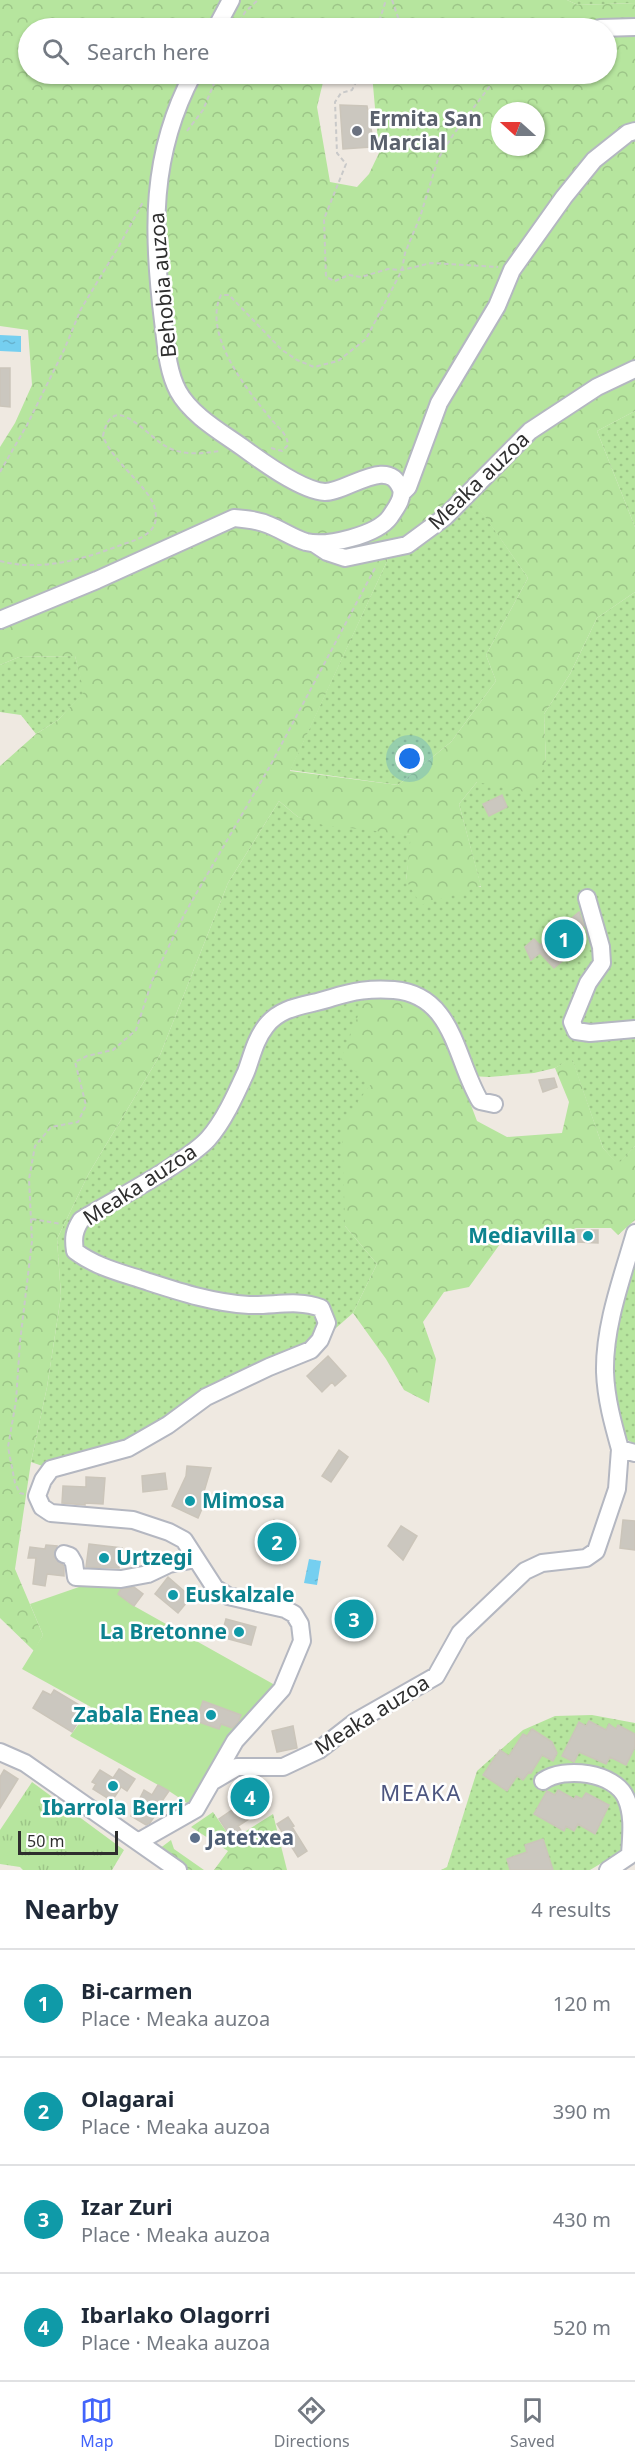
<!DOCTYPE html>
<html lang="en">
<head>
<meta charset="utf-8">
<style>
  body { margin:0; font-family:"Noto Sans",sans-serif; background:#f2f2f3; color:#1f2937 }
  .compass { position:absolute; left:491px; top:102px; width:54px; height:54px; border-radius:50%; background:#fff; box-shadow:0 2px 4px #0004; rotate:291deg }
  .scale { position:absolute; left:18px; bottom:15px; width:100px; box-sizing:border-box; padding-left:6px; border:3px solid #2e2e2e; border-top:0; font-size:16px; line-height:21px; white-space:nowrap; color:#2e2e2e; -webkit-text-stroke:4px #fff; paint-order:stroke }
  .you { position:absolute; left:410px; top:759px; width:21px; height:21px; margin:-15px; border:4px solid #fff; border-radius:50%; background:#1a73e8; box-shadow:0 0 0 9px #1a73e833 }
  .badge { display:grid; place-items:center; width:39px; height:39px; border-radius:50%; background:#4264fb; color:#fff; font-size:20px; font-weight:700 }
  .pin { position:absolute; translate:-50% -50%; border:3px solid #fff; box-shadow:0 2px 6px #0006 }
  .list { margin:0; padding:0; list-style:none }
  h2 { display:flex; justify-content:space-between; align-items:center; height:78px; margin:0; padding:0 24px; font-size:26px }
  h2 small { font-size:20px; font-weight:400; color:#747a83 }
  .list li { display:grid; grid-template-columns:39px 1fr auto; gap:18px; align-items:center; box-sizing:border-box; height:108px; padding:0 24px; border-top:2px solid #e0e1e3 }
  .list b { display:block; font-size:22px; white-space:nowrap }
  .list p { margin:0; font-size:20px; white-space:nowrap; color:#747a83 }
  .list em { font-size:20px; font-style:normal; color:#747a83 }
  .icon { flex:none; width:33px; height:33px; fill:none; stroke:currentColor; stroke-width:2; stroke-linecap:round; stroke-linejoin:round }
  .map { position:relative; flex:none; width:635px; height:1870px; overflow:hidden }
  .search { position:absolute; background:#fff; box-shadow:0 2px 4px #0004; left:18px; right:18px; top:18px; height:66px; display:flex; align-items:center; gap:15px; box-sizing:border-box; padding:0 21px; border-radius:33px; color:#747a83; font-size:22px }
  .sheet { height:510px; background:#fff }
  nav { display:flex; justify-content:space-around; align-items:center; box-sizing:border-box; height:84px; border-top:2px solid #e0e1e3; background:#fff; font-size:16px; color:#747a83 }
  nav a { display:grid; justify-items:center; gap:3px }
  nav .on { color:#4264fb }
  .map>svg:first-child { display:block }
  .grass { fill:url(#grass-dots) }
  .forest { fill:url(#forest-crowns); fill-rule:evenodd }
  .park { fill:url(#park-tufts) }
  .garden { fill:#b6e59e }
  .water { fill:url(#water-ripples) }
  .building { fill:#cbc7bf; stroke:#cbc5ba; stroke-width:1.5 }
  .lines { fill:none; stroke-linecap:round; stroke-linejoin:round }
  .minor-casing { stroke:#b4b7c1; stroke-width:20 }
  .path { stroke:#c9c9c9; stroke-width:2; stroke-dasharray:4.5 3; stroke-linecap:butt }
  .minor { stroke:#fff; stroke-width:16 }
  .worship-dot { fill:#6b7280; stroke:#fff; stroke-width:2 }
  .culture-dot { fill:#0f9aa8; stroke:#fff; stroke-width:2 }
  .service-dot { fill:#5c6f8a; stroke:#fff; stroke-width:2 }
  .labels { text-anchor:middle; stroke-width:5; stroke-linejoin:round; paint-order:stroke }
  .worship-label { font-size:21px; font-weight:bold; fill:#5b616d; stroke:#fff; text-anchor:start }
  .street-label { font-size:21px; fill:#2e2e2e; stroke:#fff }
  .culture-label { font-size:21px; font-weight:bold; fill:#0d838f; stroke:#fff; text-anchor:end }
  .service-label { font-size:21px; font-weight:bold; fill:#4e5e75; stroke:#fff; text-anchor:start }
  .neighbourhood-label { font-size:22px; letter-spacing:1.5px; fill:#4d5680; stroke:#fff }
</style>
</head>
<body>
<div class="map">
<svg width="635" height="1870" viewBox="0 0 635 1870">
  <defs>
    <pattern id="grass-dots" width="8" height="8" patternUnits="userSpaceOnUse" patternTransform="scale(1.5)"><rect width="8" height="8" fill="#b6e59e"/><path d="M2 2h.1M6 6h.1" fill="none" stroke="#9dc588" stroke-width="1.8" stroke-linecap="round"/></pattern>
    <pattern id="forest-crowns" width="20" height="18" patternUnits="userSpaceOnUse" patternTransform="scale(1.5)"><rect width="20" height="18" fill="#b6e59e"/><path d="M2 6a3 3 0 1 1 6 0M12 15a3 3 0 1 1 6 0" fill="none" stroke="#9dc588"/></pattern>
    <pattern id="park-tufts" width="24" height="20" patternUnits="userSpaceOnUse" patternTransform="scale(1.5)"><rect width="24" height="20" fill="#b6e59e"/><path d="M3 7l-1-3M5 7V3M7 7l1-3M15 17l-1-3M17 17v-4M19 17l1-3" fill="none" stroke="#9dc588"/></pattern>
    <pattern id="water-ripples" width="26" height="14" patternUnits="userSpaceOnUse" patternTransform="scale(1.5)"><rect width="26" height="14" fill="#75cff0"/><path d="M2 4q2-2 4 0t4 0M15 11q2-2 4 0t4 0" fill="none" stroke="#66b2ce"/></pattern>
  </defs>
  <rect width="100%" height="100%" fill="#efe9e1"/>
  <path class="grass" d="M 567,0 L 635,0 L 635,3 L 578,5 Z
    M 635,411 L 635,527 L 597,431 Z
    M 469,493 L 528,578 L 486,655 L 496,681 L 451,742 L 398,785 L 290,770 L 395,544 Z
    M 635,592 L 635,1146 L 618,1165 L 603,1148 L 572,1059 L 555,1068 L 534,1073 L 489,1077 L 471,1076 L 371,1084 L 345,1226 L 377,1264 L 353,1313 L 311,1350 L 128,1448 L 51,1469 L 31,1462 L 47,1387 L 61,1296 L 57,1239 L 89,1173 L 160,1055 L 228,883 L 279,801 L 298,817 L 412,835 L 406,880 L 481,887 L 459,804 L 477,782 L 546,764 L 544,714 L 570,674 L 597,618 Z
    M 75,656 L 85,692 L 58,720 L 36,734 L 21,715 L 0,712 L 0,665 L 19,657 Z
    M 635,1242 L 635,1444 L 624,1438 L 612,1405 L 611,1339 Z
    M 592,1715 L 635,1723 L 635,1843 L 590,1870 L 441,1870 L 447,1867 L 477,1771 L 523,1730 L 555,1716 Z"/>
  <path class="forest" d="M 0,0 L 567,0 L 578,5 L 635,3 L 635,411 L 597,431 L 635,527 L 635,592 L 597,618 L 570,674 L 544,714 L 546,764 L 530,793 L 477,782 L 459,804 L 481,886 L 421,905 L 406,880 L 411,835 L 323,825 L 298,817 L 279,801 L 228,883 L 160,1055 L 89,1173 L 57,1239 L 61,1296 L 47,1387 L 31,1462 L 15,1569 L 43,1635 L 34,1651 L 0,1618 L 0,766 L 36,734 L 58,720 L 84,692 L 75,656 L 19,657 L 0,665 L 0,447 L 15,423 L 32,385 L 28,330 L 0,326 ZM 351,20 L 375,28 L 606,28 L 606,74 L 372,74 L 379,153 L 369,174 L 357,187 L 330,182 L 317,107 L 325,74 L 28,74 L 28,28 L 336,28 ZM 500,111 L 536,111 L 536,147 L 500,147 ZM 469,494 L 528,578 L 486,655 L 496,681 L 451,742 L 398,785 L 290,771 L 395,544 Z
    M 367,993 L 402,994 L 438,1018 L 477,1121 L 507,1137 L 562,1133 L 569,1102 L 555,1068 L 572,1058 L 603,1148 L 618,1164 L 635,1146 L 635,1220 L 618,1235 L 611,1228 L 576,1228 L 548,1239 L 500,1244 L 469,1287 L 444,1292 L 423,1322 L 436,1359 L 429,1403 L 404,1390 L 386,1359 L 353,1313 L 377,1264 L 345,1226 L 342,1123 L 371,1084 L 341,1059 Z
    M 213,1812 L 232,1840 L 273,1814 L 287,1870 L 214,1870 L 228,1851 L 191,1827 Z
    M 171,1840 L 174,1849 L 204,1870 L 169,1870 L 159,1849 Z"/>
  <path class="park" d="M 32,1782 L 124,1850 L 112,1870 L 23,1870 L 20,1867 L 0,1864 L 0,1830 Z"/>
  <path class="garden" d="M 127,1582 L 118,1594 L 134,1606 L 282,1689 L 196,1809 L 169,1791 L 70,1736 L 91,1707 L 22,1669 L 43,1635 L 30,1604 L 79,1587 Z"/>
  <path class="water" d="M 0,335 L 21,336 L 21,352 L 0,351 Z
    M 309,1559 L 321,1561 L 317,1585 L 304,1583 Z"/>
  <path class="building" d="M 340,105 L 367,106 L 372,134 L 371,147 L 343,149 Z
    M 0,368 L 10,368 L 10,407 L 0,406 Z
    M 502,795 L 507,807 L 489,816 L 483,804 Z
    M 579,912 L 584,926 L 578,931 L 580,934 L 578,936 L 584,943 L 554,968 L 540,953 L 531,960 L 525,947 L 534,939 L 540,945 Z
    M 554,1078 L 557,1087 L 543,1092 L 539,1080 Z
    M 577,1230 L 598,1230 L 598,1243 L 577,1242 Z
    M 328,1356 L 346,1376 L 335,1386 L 332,1382 L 322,1392 L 307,1376 Z
    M 339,1450 L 348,1457 L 331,1482 L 322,1476 Z
    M 187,1466 L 211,1468 L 203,1495 L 207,1497 L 198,1518 L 172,1506 L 186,1476 Z
    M 165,1473 L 167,1489 L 143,1492 L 142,1476 Z
    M 86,1477 L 105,1478 L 103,1504 L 85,1503 L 85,1505 L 62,1503 L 63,1486 L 86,1487 Z
    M 274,1520 L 299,1539 L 280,1564 L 256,1545 Z
    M 623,1520 L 635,1521 L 635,1550 L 620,1548 Z
    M 401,1526 L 417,1536 L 403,1560 L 388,1546 Z
    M 89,1544 L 122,1548 L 119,1568 L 86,1567 Z
    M 46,1545 L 57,1546 L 54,1557 L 64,1566 L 64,1576 L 47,1574 L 45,1586 L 33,1584 L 36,1558 L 28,1558 L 30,1547 L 45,1549 Z
    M 168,1577 L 191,1597 L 178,1613 L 155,1594 Z
    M 134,1587 L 143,1594 L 134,1606 L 118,1594 L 121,1589 Z
    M 350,1603 L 369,1610 L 362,1628 L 365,1629 L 361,1639 L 339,1631 Z
    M 226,1619 L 256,1627 L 251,1645 L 221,1637 Z
    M 54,1690 L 86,1709 L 72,1732 L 33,1708 L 43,1691 L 51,1695 Z
    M 203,1701 L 241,1715 L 238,1722 L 232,1728 L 221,1724 L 219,1729 L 196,1721 Z
    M 589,1721 L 606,1730 L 609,1724 L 616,1729 L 618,1725 L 635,1734 L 635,1747 L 626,1765 L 610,1757 L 606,1764 L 579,1752 L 574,1762 L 562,1756 L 579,1722 L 586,1726 Z
    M 293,1726 L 297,1748 L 277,1752 L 272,1731 Z
    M 532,1729 L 552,1742 L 557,1753 L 553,1761 L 542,1755 L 531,1773 L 529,1772 L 523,1780 L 517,1776 L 507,1791 L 483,1775 L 500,1750 L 509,1756 L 523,1734 L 527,1736 Z
    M 119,1769 L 135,1779 L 127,1791 L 121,1787 L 112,1801 L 93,1789 L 96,1784 L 92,1782 L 100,1770 L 113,1778 Z
    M 4,1770 L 18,1779 L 0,1808 L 0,1777 Z
    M 247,1778 L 250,1778 L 269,1806 L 238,1826 L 242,1832 L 232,1839 L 219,1819 L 242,1803 L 232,1788 Z
    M 158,1785 L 169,1791 L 162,1801 L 166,1803 L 160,1813 L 158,1811 L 150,1823 L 146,1825 L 131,1816 L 144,1790 L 152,1795 Z
    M 558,1790 L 574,1799 L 576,1796 L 582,1799 L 586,1793 L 609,1805 L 595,1834 L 578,1824 L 574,1831 L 566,1826 L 564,1831 L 534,1814 L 547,1791 L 555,1795 Z
    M 288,1817 L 294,1826 L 292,1827 L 307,1851 L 298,1857 L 277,1824 Z
    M 543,1839 L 553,1870 L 510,1870 L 507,1859 L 527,1852 L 525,1845 Z"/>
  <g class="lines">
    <defs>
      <path id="minor" d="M 216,28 L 231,0
        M 600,28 L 635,27
        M 402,493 L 408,487 L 439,403 L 497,306 L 512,270 L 564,197 L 594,160 L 628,133 L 635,131
        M 315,544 L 327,552 L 345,558 L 407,545 L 445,517 L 530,431 L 597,387 L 635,369
        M 0,620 L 97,580 L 234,518 C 246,519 258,520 269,525 C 282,530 293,538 306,542 C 327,547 377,535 390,517 C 395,509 404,499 401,489 C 388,455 348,492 325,492 C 302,491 261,461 242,447 C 221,432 191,415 178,391 C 167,370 166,344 163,321 C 152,233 150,154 193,74
        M 587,898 L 601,947 L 602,963 L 588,983 L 572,1022 L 576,1031 L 590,1033 L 635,1029
        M 620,1449 C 613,1424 606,1399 605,1372 C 604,1326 622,1278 635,1233
        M 64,1554 L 70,1556 L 74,1563 L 76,1577 L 121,1579 L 148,1574 L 169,1564 L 196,1559
        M 0,1752 L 25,1763 L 178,1870
        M 213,1781 L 237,1767 L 283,1767 L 319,1750 L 355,1722 L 436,1676 L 460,1633 L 525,1571 L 542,1563 L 586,1558 L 596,1551 L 617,1489 L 620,1449 L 635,1453
        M 543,1781 C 564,1766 615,1772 626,1798 C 634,1816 631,1836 630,1855
        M 138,1842 L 196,1809 L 235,1741 L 282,1689 L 302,1641 L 300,1624 L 294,1614 L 285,1609 L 228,1596 L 215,1588 L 184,1540 L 169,1532 L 133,1520 L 51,1513 L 42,1507 L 37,1496 L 43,1480 L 51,1469 L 128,1448 L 168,1425 L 206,1397 L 269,1367 L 311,1350 L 320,1340 L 327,1323 L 321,1308 C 297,1299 274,1306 249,1305 C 213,1303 180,1292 146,1281 C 122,1273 96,1267 75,1251 C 73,1238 74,1231 81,1220 C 111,1202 142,1186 171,1167 C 183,1159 198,1150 208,1139 C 224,1121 236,1094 246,1072 C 252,1056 255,1040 266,1026 C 282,1005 308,1006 331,998 C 353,991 371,988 394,990 C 454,995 455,1059 480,1101 L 494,1104
        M 608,1870 L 635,1852"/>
    </defs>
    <use href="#minor" class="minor-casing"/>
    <path class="path" d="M 392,0 L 401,26 L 411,28
      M 236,28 L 245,12 L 258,0
      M 377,28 L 386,0
      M 360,74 L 352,90 L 341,93 L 335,102 L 337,153 L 346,164 L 324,219 L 326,277 L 335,281 L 349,275 L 361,277 L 388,269 L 402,270 L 431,263 L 498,267
      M 187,131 L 203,110 L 218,74
      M 271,448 L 282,451 L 288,445 C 287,433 278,428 271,419 C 247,390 202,334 221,295 L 229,295 L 282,350 L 297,360 L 314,367 L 338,361 L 366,339 L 402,270 L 405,253 L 420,217 L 438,159 L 453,135 L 499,74
      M 0,472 L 27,425 L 64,350 L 81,309 L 119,246 L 143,202
      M 0,561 C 39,572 85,559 121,545 C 132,541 142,539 150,531 C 156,525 157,518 155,510 C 153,490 112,462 103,436 C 113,387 148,439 169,448 C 186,456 203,453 221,451
      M 32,1219 L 61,1224
      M 24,1494 L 20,1493 L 15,1483 L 8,1447 L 16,1401 L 20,1342 L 32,1241 L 29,1179 L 35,1146 L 51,1127 L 78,1122 L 86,1105 L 75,1062 L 87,1056 L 113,1050 L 136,1030 L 152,981 L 185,913 L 270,766 L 375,568"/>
    <use href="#minor" class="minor"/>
  </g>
  <circle class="worship-dot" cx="357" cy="131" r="6"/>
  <g class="culture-dot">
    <circle cx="588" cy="1236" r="6"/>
    <circle cx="190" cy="1501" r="6"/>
    <circle cx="104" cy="1558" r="6"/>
    <circle cx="173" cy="1595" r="6"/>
    <circle cx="239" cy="1632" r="6"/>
    <circle cx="211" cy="1715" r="6"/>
    <circle cx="113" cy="1786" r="6"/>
  </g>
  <circle class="service-dot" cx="195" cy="1838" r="6"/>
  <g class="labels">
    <g class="worship-label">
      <text x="369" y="126">Ermita San<tspan x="369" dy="24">Marcial</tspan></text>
    </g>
    <g class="street-label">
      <text transform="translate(163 285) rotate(-95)" y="7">Behobia auzoa</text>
      <text transform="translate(479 481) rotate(-44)" y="7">Meaka auzoa</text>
      <text transform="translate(140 1185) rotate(-33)" y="7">Meaka auzoa</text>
      <text transform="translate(372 1715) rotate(-32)" y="7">Meaka auzoa</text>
    </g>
    <g class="culture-label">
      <text x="576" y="1243">Mediavilla</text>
      <text x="202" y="1508" text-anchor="start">Mimosa</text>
      <text x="116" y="1565" text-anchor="start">Urtzegi</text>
      <text x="185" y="1602" text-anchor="start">Euskalzale</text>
      <text x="227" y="1639">La Bretonne</text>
      <text x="199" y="1722">Zabala Enea</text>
      <text x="113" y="1815" text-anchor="middle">Ibarrola Berri</text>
    </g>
    <g class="service-label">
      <text x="207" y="1845">Jatetxea</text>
    </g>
    <g class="neighbourhood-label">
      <text x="421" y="1801">MEAKA</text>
    </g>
  </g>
</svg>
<svg class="compass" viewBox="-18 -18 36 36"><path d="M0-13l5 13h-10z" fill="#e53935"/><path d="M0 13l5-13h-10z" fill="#747a83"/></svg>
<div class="scale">50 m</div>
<div class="you"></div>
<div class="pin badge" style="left:564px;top:939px;background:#0f9aa8">1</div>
<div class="pin badge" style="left:277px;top:1542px;background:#0f9aa8">2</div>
<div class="pin badge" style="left:354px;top:1619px;background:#0f9aa8">3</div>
<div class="pin badge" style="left:250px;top:1797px;background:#0f9aa8">4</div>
<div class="search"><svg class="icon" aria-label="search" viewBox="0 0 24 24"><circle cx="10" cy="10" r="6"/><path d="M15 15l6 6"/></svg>Search here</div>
</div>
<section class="sheet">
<h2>Nearby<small>4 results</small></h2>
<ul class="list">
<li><span class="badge" style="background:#0f9aa8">1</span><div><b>Bi-carmen</b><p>Place · Meaka auzoa</p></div><em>120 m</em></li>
<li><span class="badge" style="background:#0f9aa8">2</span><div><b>Olagarai</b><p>Place · Meaka auzoa</p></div><em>390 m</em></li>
<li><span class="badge" style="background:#0f9aa8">3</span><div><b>Izar Zuri</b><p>Place · Meaka auzoa</p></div><em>430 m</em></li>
<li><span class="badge" style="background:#0f9aa8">4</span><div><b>Ibarlako Olagorri</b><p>Place · Meaka auzoa</p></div><em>520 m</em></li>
</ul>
</section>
<nav>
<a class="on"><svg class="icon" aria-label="map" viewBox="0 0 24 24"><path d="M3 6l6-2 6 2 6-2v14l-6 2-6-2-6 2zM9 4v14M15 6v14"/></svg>Map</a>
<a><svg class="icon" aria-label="directions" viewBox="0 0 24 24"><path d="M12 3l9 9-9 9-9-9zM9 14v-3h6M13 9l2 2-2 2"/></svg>Directions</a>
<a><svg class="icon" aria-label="saved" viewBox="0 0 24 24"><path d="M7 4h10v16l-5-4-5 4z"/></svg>Saved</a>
</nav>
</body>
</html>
